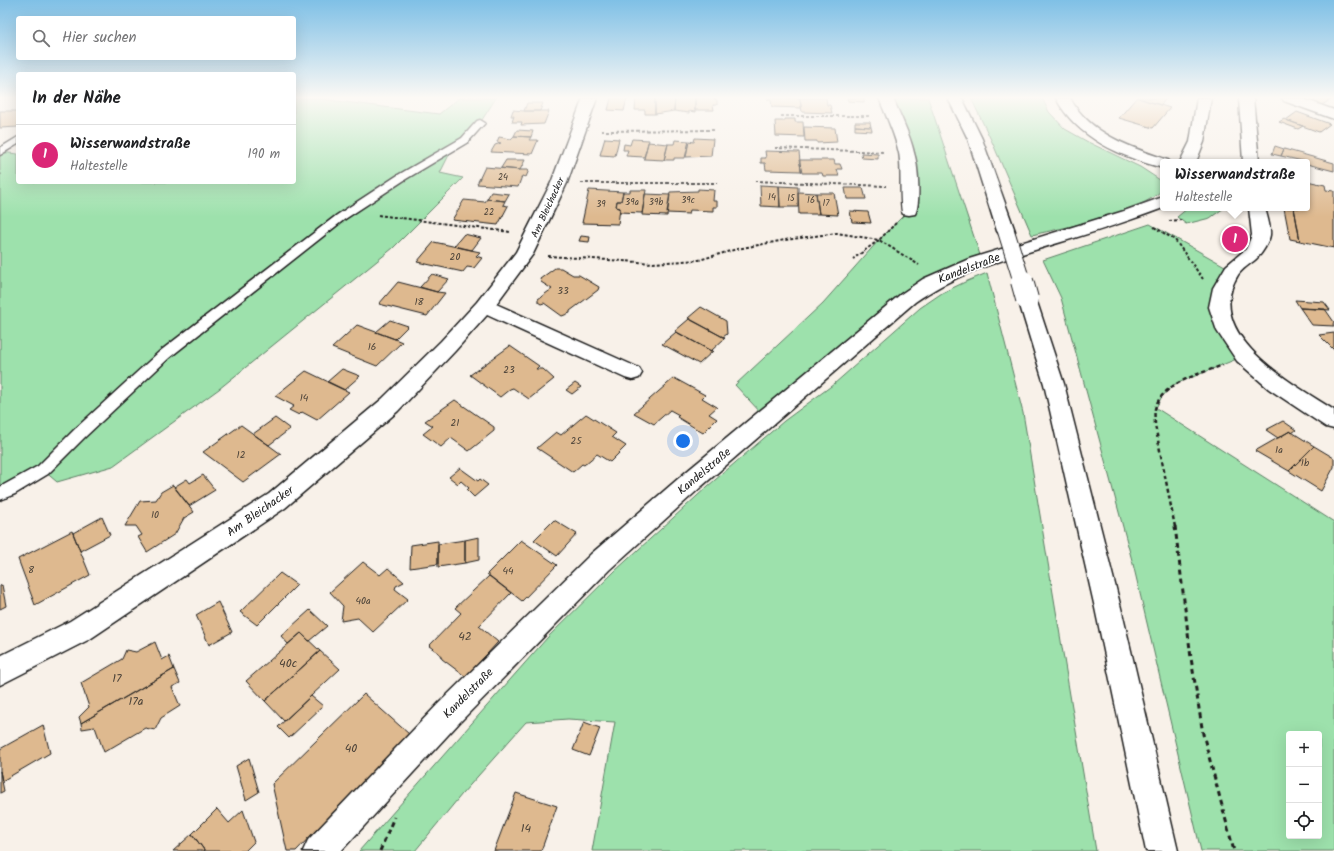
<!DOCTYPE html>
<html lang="de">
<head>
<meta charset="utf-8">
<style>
  body { margin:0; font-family:Kalam,sans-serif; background:#f6f6f6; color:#202124 }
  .controls { position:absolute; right:12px; bottom:12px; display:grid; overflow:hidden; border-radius:4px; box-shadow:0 4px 16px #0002 }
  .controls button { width:36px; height:36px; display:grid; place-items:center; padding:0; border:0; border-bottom:1px solid #e0e0e0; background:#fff; color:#202124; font:20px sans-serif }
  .you { position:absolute; left:683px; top:441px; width:14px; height:14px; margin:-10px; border:3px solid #fff; border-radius:50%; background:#1a73e8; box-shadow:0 0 0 6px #1a73e833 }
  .badge { display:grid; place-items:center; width:26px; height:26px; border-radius:50%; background:#db2777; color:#fff; font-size:13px; font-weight:700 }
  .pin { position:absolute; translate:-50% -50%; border:2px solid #fff; box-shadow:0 1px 4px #0006 }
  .popup { position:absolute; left:1160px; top:159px; width:150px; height:52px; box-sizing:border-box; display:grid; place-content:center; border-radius:4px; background:#fff; filter:drop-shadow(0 1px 3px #0005); font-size:13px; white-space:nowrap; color:#757577 }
  .popup b { font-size:15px; color:#202124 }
  .popup::after { content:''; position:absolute; left:50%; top:100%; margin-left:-8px; border:8px solid transparent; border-top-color:#fff }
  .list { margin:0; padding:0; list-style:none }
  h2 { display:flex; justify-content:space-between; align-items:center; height:52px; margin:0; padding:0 16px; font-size:17px }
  h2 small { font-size:13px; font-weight:400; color:#757577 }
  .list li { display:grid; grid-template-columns:26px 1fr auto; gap:12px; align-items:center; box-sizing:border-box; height:60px; padding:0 16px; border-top:1px solid #e0e0e0 }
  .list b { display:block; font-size:15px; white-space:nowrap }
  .list p { margin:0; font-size:13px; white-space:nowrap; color:#757577 }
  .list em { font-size:13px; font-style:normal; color:#757577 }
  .icon { flex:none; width:22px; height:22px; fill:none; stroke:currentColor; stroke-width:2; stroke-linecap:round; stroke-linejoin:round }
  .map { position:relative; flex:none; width:1334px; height:851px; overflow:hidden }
  .search { position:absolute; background:#fff; box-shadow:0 4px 16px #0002; left:16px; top:16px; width:280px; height:44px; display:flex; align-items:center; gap:10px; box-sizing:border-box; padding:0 14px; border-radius:4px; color:#757577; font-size:15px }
  .panel { position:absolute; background:#fff; box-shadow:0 4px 16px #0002; left:16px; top:72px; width:280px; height:112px; border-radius:4px }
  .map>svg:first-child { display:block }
  .green { fill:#9de1ac; stroke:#5c7e64; fill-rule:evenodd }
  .building { fill:#deb98f; stroke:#1c1c1c }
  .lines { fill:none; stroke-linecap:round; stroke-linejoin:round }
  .service-casing { stroke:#1c1c1c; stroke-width:3 }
  .minor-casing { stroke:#1c1c1c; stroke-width:3 }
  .trunk-casing { stroke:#1c1c1c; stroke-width:3 }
  .path-far2 { stroke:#1c1c1c; stroke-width:2; stroke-dasharray:3 2; stroke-linecap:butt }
  .path-far1 { stroke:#1c1c1c; stroke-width:2.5; stroke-dasharray:4 3; stroke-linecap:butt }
  .path { stroke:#1c1c1c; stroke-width:3; stroke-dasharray:5 4; stroke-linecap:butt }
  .service { fill:#fff; fill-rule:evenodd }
  .minor { fill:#fff; fill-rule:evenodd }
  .trunk { fill:#fff; fill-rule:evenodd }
  .trunk-bridge-far1-casing { stroke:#1c1c1c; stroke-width:18; stroke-linecap:butt }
  .trunk-bridge-casing { stroke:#1c1c1c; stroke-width:24; stroke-linecap:butt }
  .trunk-bridge-far1 { stroke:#fff; stroke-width:16 }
  .trunk-bridge { stroke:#fff; stroke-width:22 }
  .labels { text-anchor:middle; stroke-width:3.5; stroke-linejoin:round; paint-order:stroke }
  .far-number-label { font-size:9px; fill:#4c4339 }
  .far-street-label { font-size:10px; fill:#1c1c1c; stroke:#fff }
  .number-label { font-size:10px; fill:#4c4339 }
  .street-label { font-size:12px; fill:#1c1c1c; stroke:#fff }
  .near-number-label { font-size:12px; fill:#4c4339 }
</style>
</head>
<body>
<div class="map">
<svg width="1334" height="851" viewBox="0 0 1334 851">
  <rect width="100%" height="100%" fill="#f8f1e9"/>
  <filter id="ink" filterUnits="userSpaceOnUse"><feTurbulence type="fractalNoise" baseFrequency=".025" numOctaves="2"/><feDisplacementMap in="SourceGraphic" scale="8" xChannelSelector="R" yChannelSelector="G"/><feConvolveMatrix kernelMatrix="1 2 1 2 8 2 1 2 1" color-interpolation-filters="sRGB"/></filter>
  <g filter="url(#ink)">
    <path class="green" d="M 294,98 L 313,98 L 439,114 L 459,98 L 496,98 L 480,123 L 453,147 L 440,173 L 463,178 L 393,248 L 219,389 L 113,466 L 57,482 L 43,470 L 0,494 L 0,176 L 2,174 L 0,174 L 0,152 L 18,154 L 18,182 L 294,182 Z
      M 886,98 L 928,98 L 980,255 L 949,267 L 902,294 L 762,414 L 735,385 L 823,303 L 879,240 L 909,210 L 893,116 Z
      M 971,98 L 1042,98 L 1049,112 L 1065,129 L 1088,142 L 1140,167 L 1163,182 L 1163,189 C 1140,214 1066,227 1032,235 L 993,144 Z
      M 1188,208 L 1224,208 L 1210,218 L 1186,224 L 1177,217 Z
      M 1150,224 L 1232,270 L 1219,307 L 1244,356 L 1173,385 L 1161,398 L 1156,408 L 1334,522 L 1334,851 L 1201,851 L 1133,564 L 1061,298 L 1043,260 ZM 1289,734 L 1319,734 L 1319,836 L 1289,836 Z
      M 987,273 L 1023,413 L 1096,851 L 592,851 L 615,722 L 568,719 L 526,722 L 462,794 L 415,851 L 359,851 L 547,638 L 615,571 L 708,486 L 784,421 L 834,384 L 920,308 L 942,293 L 965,282 Z"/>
    <path class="building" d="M 611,98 L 627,98 L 624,111 L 608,110 Z
      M 636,98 L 655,98 L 655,114 L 645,114 L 645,110 L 635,110 Z
      M 655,98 L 675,98 L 674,111 L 655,114 Z
      M 675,98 L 695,98 L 695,112 L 689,111 L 689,113 L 674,111 Z
      M 695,98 L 713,98 L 713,99 L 717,100 L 717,105 L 713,105 L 714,110 L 695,110 Z
      M 768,98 L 800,98 L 801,108 L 772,107 L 771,100 L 768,100 Z
      M 800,98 L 826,98 L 827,105 L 830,105 L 832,113 L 802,112 Z
      M 847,98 L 864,98 L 864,102 L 848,101 Z
      M 1136,98 L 1138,98 L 1170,108 L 1153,128 L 1119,118 Z
      M 1138,98 L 1166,98 L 1161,105 Z
      M 1318,98 L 1322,98 L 1330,100 L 1322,105 L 1312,102 Z
      M 527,103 L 543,103 L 540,111 L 524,111 Z
      M 513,110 L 524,111 L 549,111 L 544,124 L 521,125 L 522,122 L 512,122 L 514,116 L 511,116 Z
      M 0,111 L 18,111 L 18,127 L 0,128 Z
      M 1297,112 L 1330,124 L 1319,132 L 1286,120 Z
      M 785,119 L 795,119 L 795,122 L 803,122 L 804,137 L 776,136 L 775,121 L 785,121 Z
      M 1284,119 L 1286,120 L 1303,126 L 1298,129 L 1279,122 Z
      M 855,122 L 870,122 L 871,127 L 855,126 Z
      M 855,126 L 871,127 L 872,131 L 855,130 Z
      M 804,127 L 835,128 L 837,142 L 817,143 L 817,141 L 805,141 Z
      M 517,130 L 533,131 L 531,137 L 514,136 Z
      M 514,136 L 531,137 L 529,140 L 538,140 L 532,154 L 491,152 L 495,145 L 501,143 L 497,142 L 499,137 L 511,139 Z
      M 605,138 L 619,139 L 615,156 L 600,155 Z
      M 695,138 L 713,139 L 711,156 L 686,157 L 689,141 L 694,142 Z
      M 632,139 L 649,140 L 644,157 L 626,156 L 628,150 L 623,150 L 624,144 L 630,145 Z
      M 675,140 L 689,141 L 685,158 L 674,158 L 674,160 L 664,160 L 668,144 L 674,144 Z
      M 648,142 L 668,144 L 664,160 L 644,159 Z
      M 1275,146 L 1284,149 L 1281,156 L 1272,154 Z
      M 1284,149 L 1334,163 L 1334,171 L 1307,164 L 1307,162 L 1281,156 Z
      M 765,151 L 799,152 L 801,171 L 766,170 L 765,163 L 761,163 L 761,158 L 766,158 Z
      M 861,153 L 878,154 L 878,159 L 862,158 Z
      M 506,160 L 525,160 L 520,170 L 501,168 Z
      M 799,160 L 834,160 L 835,164 L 840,164 L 842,169 L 837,169 L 839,176 L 823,176 L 822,173 L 802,173 Z
      M 485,167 L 520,170 L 529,170 L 526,177 L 522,176 L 518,187 L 477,184 Z
      M 1307,181 L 1325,185 L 1326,190 L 1334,191 L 1334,248 L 1300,241 L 1294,208 L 1307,208 Z
      M 760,185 L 779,186 L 780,207 L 761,206 Z
      M 779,186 L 798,187 L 798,207 L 780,207 Z
      M 845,188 L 863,188 L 866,199 L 847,199 Z
      M 698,189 L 714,190 L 713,201 L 717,201 L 717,207 L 713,207 L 713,211 L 690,210 L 689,214 L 667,213 L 670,192 L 698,191 Z
      M 589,190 L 623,192 L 621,201 L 617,201 L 616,207 L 620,208 L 618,224 L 582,223 Z
      M 630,190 L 646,190 L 642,213 L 620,212 L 620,208 L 616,207 L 617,201 L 621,201 L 623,192 L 630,192 Z
      M 491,192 L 509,194 L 505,201 L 487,199 Z
      M 798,192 L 816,193 L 819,214 L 799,214 Z
      M 816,193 L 834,193 L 838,215 L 819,214 Z
      M 645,194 L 670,195 L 667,216 L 642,215 Z
      M 487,199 L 505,201 L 503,205 L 508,206 L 498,225 L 452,220 L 464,200 L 485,202 Z
      M 1284,208 L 1294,208 L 1300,241 L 1290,239 Z
      M 850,211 L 868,212 L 871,223 L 852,222 Z
      M 464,234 L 481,238 L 472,250 L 454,246 Z
      M 581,236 L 590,237 L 589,242 L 579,241 Z
      M 434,242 L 480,252 L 476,256 L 482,258 L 474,268 L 467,267 L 463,272 L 417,262 Z
      M 555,268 L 561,268 L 573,275 L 579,275 L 599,287 L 598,290 L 570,311 L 570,313 L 562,316 L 544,303 L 541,304 L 538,302 L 538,299 L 552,289 L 541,282 L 540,279 Z
      M 432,274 L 449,279 L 437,292 L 420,287 Z
      M 398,282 L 437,292 L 445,293 L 427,316 L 379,304 Z
      M 1295,300 L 1324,302 L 1330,310 L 1300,308 Z
      M 701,307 L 726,321 L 727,334 L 723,337 L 688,318 Z
      M 1300,308 L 1325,309 L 1334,322 L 1333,324 L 1334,326 L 1312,325 Z
      M 689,319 L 723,337 L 725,338 L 711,351 L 675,331 Z
      M 390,320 L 408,326 L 395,339 L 376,332 Z
      M 357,325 L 395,339 L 402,342 L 377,366 L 332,348 Z
      M 676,332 L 711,351 L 713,351 L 699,364 L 662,344 Z
      M 1334,333 L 1334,350 L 1319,335 Z
      M 510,346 L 539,366 L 536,369 L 543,369 L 554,379 L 529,399 L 513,388 L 510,389 L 500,397 L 470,375 Z
      M 342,369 L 360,376 L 344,390 L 327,382 Z
      M 306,371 L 349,392 L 317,420 L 302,412 L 299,415 L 289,410 L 294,406 L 275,396 Z
      M 674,378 L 705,395 L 702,398 L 717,407 L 709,414 L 717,419 L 703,433 L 677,417 L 679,415 L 670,410 L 654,424 L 634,413 Z
      M 575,383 L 581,387 L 572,394 L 566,390 Z
      M 455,400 L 494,427 L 494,431 L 469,451 L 451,438 L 441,447 L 423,434 L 433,426 L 425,421 Z
      M 586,414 L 616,433 L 612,437 L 626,446 L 610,462 L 597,454 L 584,465 L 582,464 L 573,472 L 537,448 L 556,432 L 561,435 Z
      M 275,418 L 290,429 L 269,445 L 253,434 Z
      M 1283,421 L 1296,430 L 1292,433 L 1290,431 L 1278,438 L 1266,430 Z
      M 241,425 L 281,454 L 243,482 L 203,452 Z
      M 1290,431 L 1314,446 L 1289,471 L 1255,451 Z
      M 1314,446 L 1334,458 L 1334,467 L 1321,491 L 1289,471 Z
      M 460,468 L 478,481 L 480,479 L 488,485 L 474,497 L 467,490 L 469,488 L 461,481 L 458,484 L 449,477 Z
      M 203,475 L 215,490 L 189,506 L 174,487 L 187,479 L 190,483 Z
      M 173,485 L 194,512 L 184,518 L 175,534 L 147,552 L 138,537 L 142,535 L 136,526 L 125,526 L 140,501 L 156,500 L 161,492 Z
      M 102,517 L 110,535 L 80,551 L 73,533 Z
      M 554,520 L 577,534 L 557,556 L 534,540 Z
      M 72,531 L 90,575 L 35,605 L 18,559 Z
      M 479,537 L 479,560 L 465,563 L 465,540 Z
      M 465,540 L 465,563 L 438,567 L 438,544 Z
      M 521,540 L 557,565 L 522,601 L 487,574 Z
      M 438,541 L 438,564 L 410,568 L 411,545 Z
      M 363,562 L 380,575 L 388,568 L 404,582 L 396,586 L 395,589 L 408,599 L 373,632 L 358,618 L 341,621 L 343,606 L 330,592 Z
      M 280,573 L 297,585 L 257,625 L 240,612 Z
      M 489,576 L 511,593 L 479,626 L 498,642 L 466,677 L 442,659 L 439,653 L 429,646 L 461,613 L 455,608 Z
      M 2,585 L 6,606 L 0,609 L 0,586 Z
      M 218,602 L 232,632 L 209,645 L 196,615 Z
      M 310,610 L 327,626 L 309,641 L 301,633 L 288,644 L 281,636 Z
      M 301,633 L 320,651 L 265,701 L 246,681 Z
      M 155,642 L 162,660 L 169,656 L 174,669 L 81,723 L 79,717 L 89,707 L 81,683 L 122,659 L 126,650 L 136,652 Z
      M 320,651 L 340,669 L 284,721 L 265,701 Z
      M 174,669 L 180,683 L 172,687 L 180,706 L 161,718 L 155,730 L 145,728 L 104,752 L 95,727 L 82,729 L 81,723 Z
      M 364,694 L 409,734 L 296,851 L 287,851 L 272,784 Z
      M 311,696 L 323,706 L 289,738 L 278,727 Z
      M 584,722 L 600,728 L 589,756 L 573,750 Z
      M 43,725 L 50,753 L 2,781 L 0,771 L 0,749 Z
      M 249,758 L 259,792 L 246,800 L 236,766 Z
      M 0,771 L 4,791 L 0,793 Z
      M 516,793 L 557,806 L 541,851 L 494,851 Z
      M 217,809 L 229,823 L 243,810 L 254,842 L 245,851 L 205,851 L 192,834 Z
      M 192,834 L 205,851 L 173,851 Z"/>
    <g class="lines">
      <defs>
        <path id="service" d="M 480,120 L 485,123 L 468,142 L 406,179 L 345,219 L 169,358 L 85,437 L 48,474 L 15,494 L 0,500 L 0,487 L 38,466 L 75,429 L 159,352 L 337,215 L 398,175 L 462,138 L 477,121 Z
          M 18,137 L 18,144 L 0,155 L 0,148 Z"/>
        <path id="minor" d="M 583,98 L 597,98 L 567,183 L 533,254 L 496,304 L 639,368 L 642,373 L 639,378 L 632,380 L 625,378 L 487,315 L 455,351 L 398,411 L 285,508 L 90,639 L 0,685 L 0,656 L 70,621 L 269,494 L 382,399 L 441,341 L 477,302 L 516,252 L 551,183 Z
          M 879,98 L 893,98 C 900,116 910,134 914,153 C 918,164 921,204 915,214 L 909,215 L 903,214 C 899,208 902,165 899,153 C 895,134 886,116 879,98 Z
          M 1056,98 L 1070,98 C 1089,134 1132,148 1168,160 L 1170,162 L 1163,162 L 1163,168 C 1122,157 1076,138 1056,98 Z
          M 1197,98 L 1211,98 L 1204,142 L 1196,162 L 1180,162 L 1190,142 Z
          M 1239,98 L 1253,98 L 1259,162 L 1243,162 Z
          M 1282,98 L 1301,98 L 1334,110 L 1334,119 L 1284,101 Z
          M 1163,197 L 1163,208 C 1121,224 1078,237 1035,250 C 990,264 954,275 915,302 L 702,486 L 609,570 L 459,723 L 341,851 L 303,851 L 308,840 L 439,703 L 591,554 L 686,472 L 901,294 L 923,279 L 969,259 L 1124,211 Z
          M 1249,208 L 1265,208 C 1267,216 1271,227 1270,235 C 1269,242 1262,254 1256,259 C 1250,264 1242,269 1238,275 C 1201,335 1293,384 1334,410 L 1334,429 L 1326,427 L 1269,389 L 1237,361 L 1217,331 L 1209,307 L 1213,288 L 1226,266 L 1246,249 L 1252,235 Z"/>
        <path id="trunk" d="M 948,98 L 962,98 L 982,139 L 1015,231 L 1012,235 L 1006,236 L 1000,235 L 997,231 L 968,139 Z
          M 1027,293 L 1034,295 L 1036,299 L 1064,384 L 1121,608 L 1178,851 L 1146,851 L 1095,608 L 1044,384 L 1018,299 L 1020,295 Z"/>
      </defs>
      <use href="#service" class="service-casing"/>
      <use href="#minor" class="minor-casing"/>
      <use href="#trunk" class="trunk-casing"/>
      <path class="path-far2" d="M 781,116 L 870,116
        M 601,131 L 714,130
        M 775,148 L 884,152
        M 755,181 L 886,186
        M 581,183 L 717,183
        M 378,215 L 510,232
        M 1169,221 L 1181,220
        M 896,223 L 879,240 L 919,265
        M 1154,227 L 1175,240 L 1203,279
        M 548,256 L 653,263 L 699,260 L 737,249 L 785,240 L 837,233 L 879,240 L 853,259"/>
      <path class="path-far1" d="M 1175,527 L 1155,425 C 1155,420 1154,414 1155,409 C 1162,382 1201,374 1223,365"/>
      <path class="path" d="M 1175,526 L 1191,658 L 1203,734 L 1234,851
        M 380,851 L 394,817"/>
      <use href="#service" class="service"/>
      <use href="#minor" class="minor"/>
      <use href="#trunk" class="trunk"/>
      <defs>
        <path id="trunk-bridge-far1" d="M 1006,231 L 1022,282"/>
        <path id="trunk-bridge" d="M 1022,281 L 1027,299"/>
      </defs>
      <use href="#trunk-bridge-far1" class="trunk-bridge-far1-casing"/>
      <use href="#trunk-bridge" class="trunk-bridge-casing"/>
      <use href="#trunk-bridge-far1" class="trunk-bridge-far1"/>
      <use href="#trunk-bridge" class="trunk-bridge"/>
    </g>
  </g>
  <linearGradient id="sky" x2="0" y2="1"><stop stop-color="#7fc0e6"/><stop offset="0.45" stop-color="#fcf9f5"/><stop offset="1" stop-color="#fcf9f5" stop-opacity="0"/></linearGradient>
  <rect width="1334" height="217" fill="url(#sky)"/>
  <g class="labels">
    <g class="far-number-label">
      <text x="503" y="180">24</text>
      <text x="772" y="200">14</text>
      <text x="791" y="201">15</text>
      <text x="688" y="203">39c</text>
      <text x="811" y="203">16</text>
      <text x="632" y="205">39a</text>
      <text x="656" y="205">39b</text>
      <text x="826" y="206">17</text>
      <text x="601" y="207">39</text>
      <text x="489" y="215">22</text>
    </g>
    <g class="far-street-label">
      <text transform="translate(547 207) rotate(-65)" y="4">Am Bleichacker</text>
    </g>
    <g class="number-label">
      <text x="455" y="260">20</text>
      <text x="563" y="294">33</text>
      <text x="419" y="305">18</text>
      <text x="372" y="350">16</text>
      <text x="509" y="373">23</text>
      <text x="304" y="401">14</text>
      <text x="455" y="426">21</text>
      <text x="576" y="444">25</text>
      <text x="1279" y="453">1a</text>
      <text x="241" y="458">12</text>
      <text x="1305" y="466">1b</text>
      <text x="155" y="518">10</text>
      <text x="31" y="573">8</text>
      <text x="508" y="574">44</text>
      <text x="363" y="604">40a</text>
    </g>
    <g class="street-label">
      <text transform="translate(969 268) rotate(-21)" y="4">Kandelstraße</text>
      <text transform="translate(704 471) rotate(-40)" y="4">Kandelstraße</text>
      <text transform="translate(260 511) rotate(-35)" y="4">Am Bleichacker</text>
      <text transform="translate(468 693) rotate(-45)" y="4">Kandelstraße</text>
    </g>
    <g class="near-number-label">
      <text x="465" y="640">42</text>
      <text x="288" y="667">40c</text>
      <text x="117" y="682">17</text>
      <text x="136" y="705">17a</text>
      <text x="351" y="752">40</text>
      <text x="526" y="832">14</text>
    </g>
  </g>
</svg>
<div class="controls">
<button>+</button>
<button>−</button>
<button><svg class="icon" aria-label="locate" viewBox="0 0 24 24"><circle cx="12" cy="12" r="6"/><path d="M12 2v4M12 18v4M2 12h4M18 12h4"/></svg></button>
</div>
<div class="you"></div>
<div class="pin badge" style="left:1235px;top:239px">1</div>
<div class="popup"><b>Wisserwandstraße</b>Haltestelle</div>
<div class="search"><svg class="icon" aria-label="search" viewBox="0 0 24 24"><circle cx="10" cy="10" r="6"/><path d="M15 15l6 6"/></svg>Hier suchen</div>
<section class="panel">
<h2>In der Nähe<small></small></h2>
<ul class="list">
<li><span class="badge">1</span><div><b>Wisserwandstraße</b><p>Haltestelle</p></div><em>190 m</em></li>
</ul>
</section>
</div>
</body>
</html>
